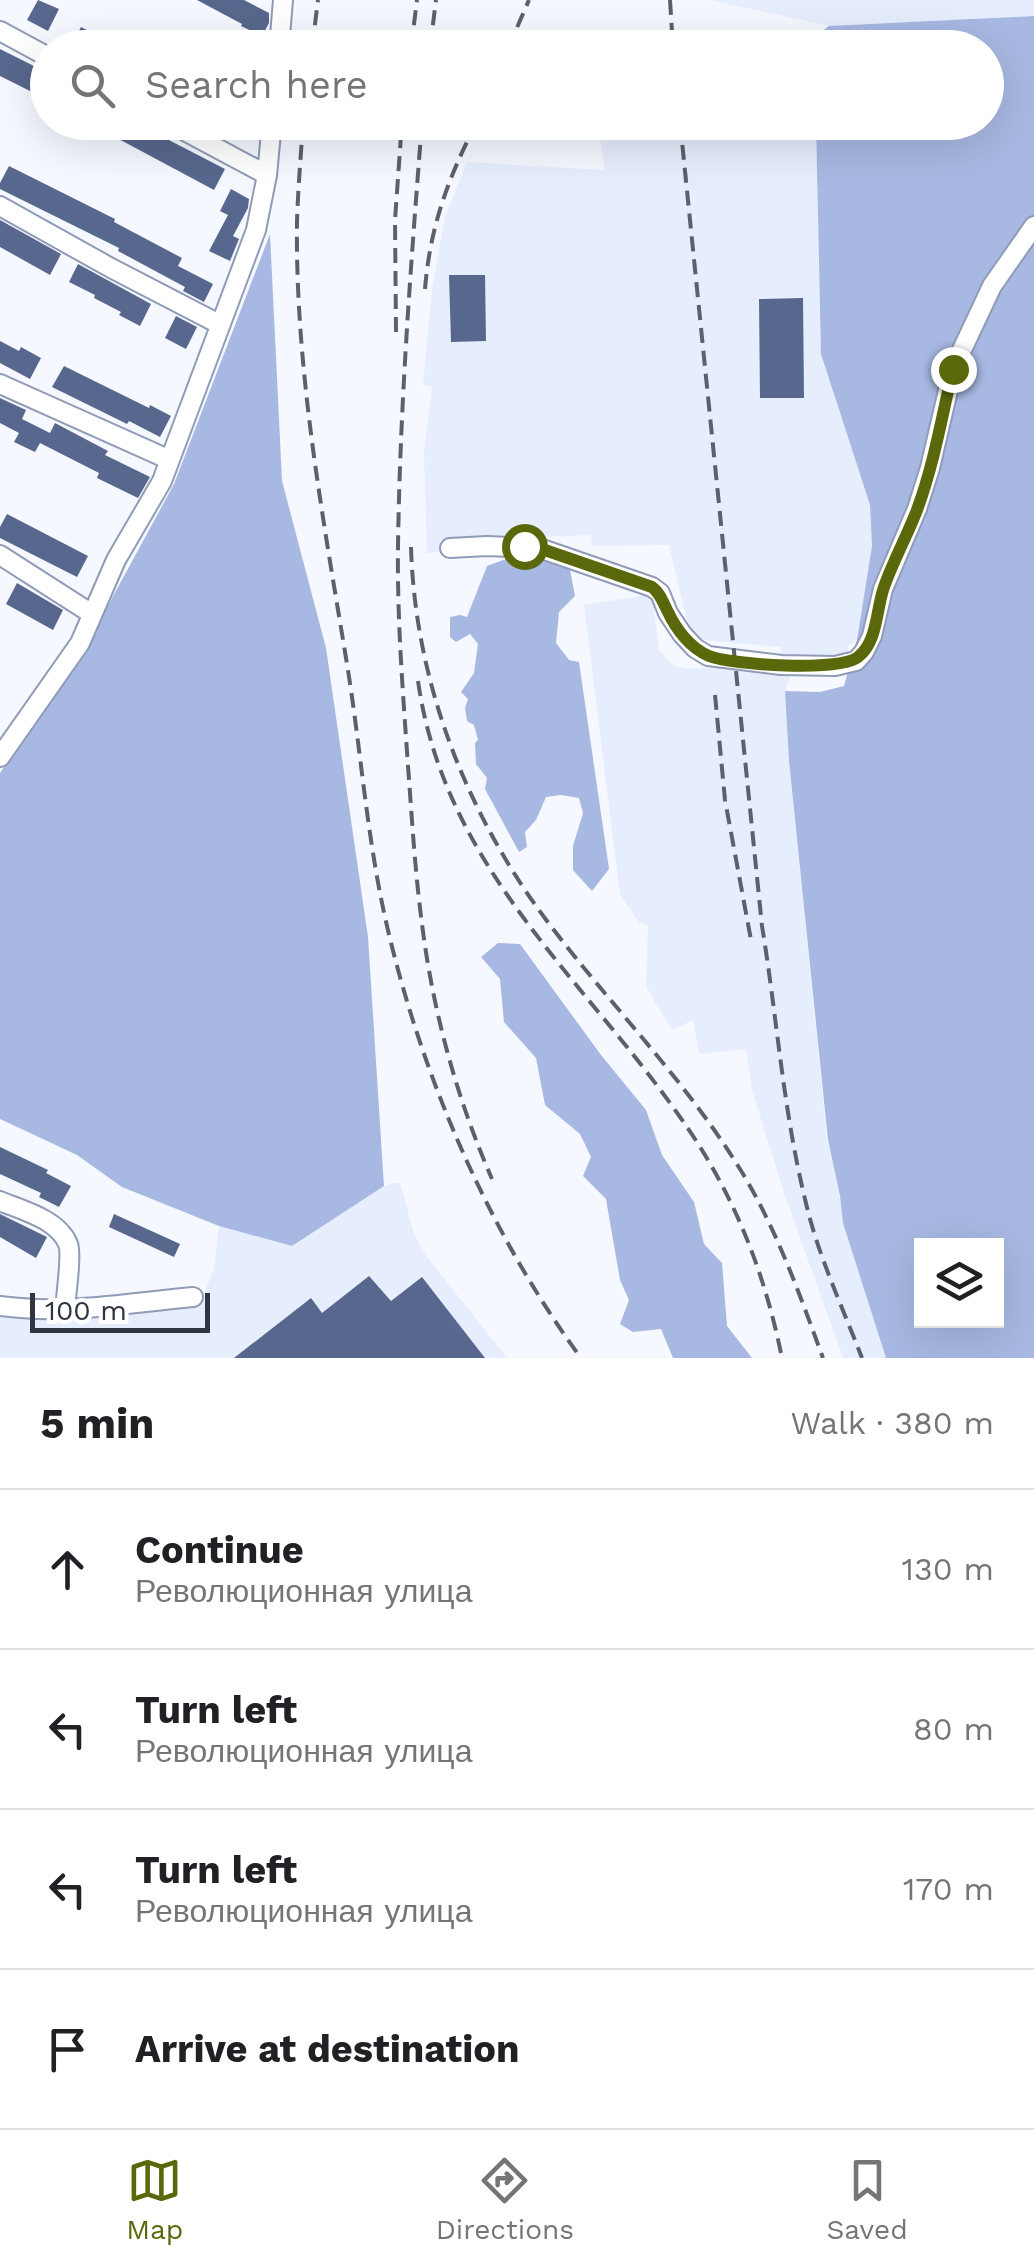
<!DOCTYPE html>
<html lang="en">
<head>
<meta charset="utf-8">
<style>
  body { margin:0; font-family:"Work Sans",sans-serif; background:#f6f6f6; color:#202124 }
  .controls { position:absolute; right:30px; bottom:30px; display:grid; overflow:hidden; border-radius:0px; box-shadow:0 10px 40px #0002 }
  .controls button { width:90px; height:90px; display:grid; place-items:center; padding:0; border:0; border-bottom:2px solid #e0e0e0; background:#fff; color:#202124; font:50px sans-serif }
  .scale { position:absolute; left:30px; bottom:25px; width:180px; box-sizing:border-box; padding-left:10px; border:5px solid #303541; border-top:0; font-size:28px; line-height:35px; white-space:nowrap; color:#303541; -webkit-text-stroke:8px #fff; paint-order:stroke }
  .stop { position:absolute; width:30px; height:30px; margin:-22px; border:8px solid #5b670b; border-radius:50%; background:#fff }
  .stop.end { background:#5b670b; border-color:#fff; box-shadow:0 2px 10px #0008 }
  .list { margin:0; padding:0; list-style:none }
  h2 { display:flex; justify-content:space-between; align-items:center; height:130px; margin:0; padding:0 40px; font-size:42px }
  h2 small { font-size:32px; font-weight:400; color:#757577 }
  .list li { display:grid; grid-template-columns:65px 1fr auto; gap:30px; align-items:center; box-sizing:border-box; height:160px; padding:0 40px; border-top:2px solid #e0e0e0 }
  .list b { display:block; font-size:38px; white-space:nowrap }
  .list p { margin:0; font-size:32px; white-space:nowrap; color:#757577 }
  .list em { font-size:32px; font-style:normal; color:#757577 }
  .icon { flex:none; width:55px; height:55px; fill:none; stroke:currentColor; stroke-width:2; stroke-linecap:round; stroke-linejoin:round }
  .map { position:relative; flex:none; width:1034px; height:1358px; overflow:hidden }
  .search { position:absolute; background:#fff; box-shadow:0 10px 40px #0002; left:30px; right:30px; top:30px; height:110px; display:flex; align-items:center; gap:25px; box-sizing:border-box; padding:0 35px; border-radius:55px; color:#757577; font-size:38px }
  .sheet { height:770px; background:#fff }
  nav { display:flex; justify-content:space-around; align-items:center; box-sizing:border-box; height:140px; border-top:2px solid #e0e0e0; background:#fff; font-size:28px; color:#757577 }
  nav a { display:grid; justify-items:center; gap:5px }
  nav .on { color:#5b670b }
  .map>svg:first-child { display:block }
  .built { fill:#e6edfc }
  .forest { fill:#a7b8e2; fill-rule:evenodd }
  .building { fill:#58678d }
  .lines { fill:none; stroke-linecap:round; stroke-linejoin:round }
  .minor-casing { stroke:#8f9bb7; stroke-width:22 }
  .minor { stroke:#fff; stroke-width:18 }
  .rail { stroke:#5c606b; stroke-width:4; stroke-dasharray:15 8; stroke-linecap:butt }
  .route { stroke:#5b670b; stroke-width:12 }
</style>
</head>
<body>
<div class="map">
<svg width="1034" height="1358" viewBox="0 0 1034 1358">
  <rect width="100%" height="100%" fill="#f6f8ff"/>
  <path class="built" d="M 710,0 L 1034,0 L 1034,16 L 829,26 Z
    M 621,123 L 816,123 L 821,354 L 870,506 L 872,546 L 857,640 L 848,646 L 848,658 L 782,655 L 780,647 L 701,640 L 688,626 L 669,545 L 592,546 L 591,535 L 440,541 L 439,552 L 427,553 L 424,453 L 432,386 L 423,385 L 432,289 L 445,217 L 467,162 L 605,170 L 599,132 Z
    M 652,594 L 659,650 L 672,665 L 685,669 L 744,667 L 791,674 L 785,691 L 789,761 L 827,1140 L 840,1196 L 843,1223 L 886,1358 L 843,1358 L 784,1193 L 752,1090 L 746,1049 L 699,1054 L 693,1020 L 672,1030 L 646,987 L 648,925 L 639,922 L 620,895 L 584,605 Z
    M 393,1183 L 400,1183 L 414,1234 L 424,1253 L 507,1358 L 0,1358 L 0,1311 L 65,1321 L 201,1301 L 214,1269 L 219,1226 L 292,1246 L 384,1186 Z"/>
  <path class="forest" d="M 1034,16 L 1034,1358 L 886,1358 L 843,1223 L 840,1196 L 828,1140 L 789,761 L 785,691 L 820,692 L 844,686 L 857,640 L 872,546 L 870,505 L 821,354 L 816,123 L 986,122 L 986,48 L 815,47 L 815,36 L 829,26 ZM 922,1246 L 996,1246 L 996,1320 L 922,1320 Z
    M 270,234 L 282,481 L 326,648 L 368,937 L 384,1186 L 292,1246 L 219,1226 L 122,1187 L 77,1155 L 0,1119 L 0,773 L 86,646 L 174,484 Z
    M 519,554 L 547,556 L 570,570 L 575,596 L 559,612 L 556,643 L 569,660 L 579,662 L 609,869 L 592,891 L 573,870 L 573,846 L 583,813 L 579,798 L 561,795 L 546,797 L 536,820 L 525,832 L 527,847 L 519,852 L 485,789 L 487,778 L 476,764 L 475,743 L 478,740 L 474,725 L 467,721 L 465,708 L 468,699 L 461,692 L 474,673 L 478,644 L 470,634 L 456,642 L 450,637 L 450,617 L 460,615 L 467,617 L 487,566 Z
    M 498,943 L 520,944 L 601,1055 L 646,1110 L 662,1155 L 694,1202 L 704,1244 L 722,1263 L 727,1326 L 752,1358 L 673,1358 L 661,1329 L 633,1332 L 620,1324 L 629,1300 L 620,1280 L 606,1199 L 583,1176 L 591,1157 L 580,1134 L 545,1105 L 536,1058 L 504,1022 L 500,979 L 481,957 Z"/>
  <path class="building" d="M 38,0 L 59,9 L 48,31 L 27,20 Z
    M 197,0 L 244,0 L 269,13 L 269,23 L 262,36 L 241,26 L 242,24 Z
    M 81,27 L 121,48 L 70,48 Z
    M 0,49 L 48,73 L 48,100 L 0,76 Z
    M 87,122 L 134,122 L 225,169 L 214,190 Z
    M 9,166 L 115,219 L 114,222 L 182,258 L 178,266 L 213,284 L 204,302 L 183,291 L 185,287 L 118,251 L 119,248 L 0,189 L 0,183 Z
    M 231,189 L 249,199 L 248,208 L 233,236 L 239,239 L 230,261 L 209,251 L 228,215 L 220,211 Z
    M 0,220 L 61,254 L 50,275 L 0,247 Z
    M 78,264 L 151,304 L 140,326 L 119,315 L 121,312 L 94,298 L 95,295 L 69,282 Z
    M 449,275 L 485,275 L 486,341 L 451,342 Z
    M 803,298 L 804,398 L 760,398 L 759,299 Z
    M 176,316 L 197,327 L 186,349 L 165,338 Z
    M 0,341 L 19,351 L 21,347 L 41,358 L 30,379 L 0,363 Z
    M 64,366 L 149,408 L 150,405 L 171,416 L 160,437 L 129,421 L 127,424 L 52,387 Z
    M 0,398 L 26,410 L 22,419 L 50,433 L 55,423 L 108,451 L 105,455 L 150,477 L 138,498 L 97,478 L 99,473 L 40,443 L 35,452 L 14,442 L 19,433 L 0,423 Z
    M 7,514 L 88,556 L 77,577 L 0,538 L 0,527 Z
    M 17,583 L 63,610 L 53,630 L 6,604 Z
    M 0,1147 L 48,1170 L 46,1173 L 71,1186 L 59,1207 L 39,1197 L 41,1193 L 0,1174 Z
    M 0,1214 L 47,1237 L 36,1258 L 0,1237 Z
    M 114,1214 L 180,1244 L 174,1257 L 109,1227 Z
    M 369,1276 L 391,1301 L 422,1277 L 485,1358 L 234,1358 L 311,1298 L 322,1313 Z"/>
  <g class="lines">
    <defs>
      <path id="minor" d="M 0,31 L 48,57
        M 279,48 L 283,0
        M 168,122 L 267,175
        M 0,206 L 111,268 L 219,324
        M 0,384 L 170,460
        M 450,548 L 487,546 L 539,548 L 652,587 L 660,593 L 668,613 L 682,634 L 695,648 L 708,656 L 781,665 L 835,666 L 856,661 L 864,652 L 872,636 L 883,589 L 917,509 L 930,468 L 953,369 L 992,286 L 1034,226
        M 0,555 L 92,614
        M 0,757 L 80,643 L 116,560 L 162,481 L 256,230 L 267,175 L 272,122
        M 0,1201 C 21,1210 58,1219 68,1244 C 72,1254 66,1295 65,1309
        M 0,1306 C 64,1315 129,1303 193,1297"/>
    </defs>
    <use href="#minor" class="minor-casing"/>
    <use href="#minor" class="minor"/>
    <path class="rail" d="M 670,0 L 673,48
      M 312,48 L 318,0
      M 411,48 L 417,0
      M 430,48 L 436,0
      M 508,48 L 529,0
      M 303,122 C 301,155 298,188 297,221 C 295,369 323,518 347,664 C 361,750 367,840 387,926 C 422,1077 489,1233 581,1358
      M 422,122 C 411,263 400,405 398,546 C 397,620 403,693 408,766 C 412,819 415,872 422,924 C 433,1012 457,1099 492,1179
      M 680,122 L 762,926 C 777,1017 783,1109 805,1199 C 817,1253 842,1306 862,1358
      M 425,289 C 430,227 448,178 477,122
      M 396,332 L 395,220 L 402,122
      M 411,547 C 415,684 468,817 550,925 C 610,1004 680,1075 733,1158 C 773,1219 798,1290 823,1358
      M 418,681 C 446,876 594,985 695,1139 C 739,1207 766,1279 782,1358
      M 715,695 L 725,800 L 751,940"/>
  </g>
  <g class="lines">
    <path class="route" d="M 524,546 L 539,548 L 652,587 C 661,594 662,601 668,612 C 676,629 690,648 709,656 C 732,665 840,672 858,657 C 878,642 876,609 884,587 C 893,561 907,536 917,510 C 934,464 942,416 953,369"/>
  </g>
</svg>
<div class="controls">
<button><svg class="icon" aria-label="layers" viewBox="0 0 24 24"><path d="M12 4l9 5-9 5-9-5zM3 14l9 5 9-5"/></svg></button>
</div>
<div class="scale">100 m</div>
<div class="stop" style="left:524px;top:546px"></div>
<div class="stop end" style="left:953px;top:369px"></div>
<div class="search"><svg class="icon" aria-label="search" viewBox="0 0 24 24"><circle cx="10" cy="10" r="6"/><path d="M15 15l6 6"/></svg>Search here</div>
</div>
<section class="sheet">
<h2>5 min<small>Walk · 380 m</small></h2>
<ul class="list">
<li><svg class="icon" aria-label="ahead" viewBox="0 0 24 24"><path d="M12 20V5M6 11l6-6 6 6"/></svg><div><b>Continue</b><p>Революционная улица</p></div><em>130 m</em></li>
<li><svg class="icon" aria-label="left" viewBox="0 0 24 24"><path d="M17 20v-9H6M10 6l-5 5 5 5"/></svg><div><b>Turn left</b><p>Революционная улица</p></div><em>80 m</em></li>
<li><svg class="icon" aria-label="left" viewBox="0 0 24 24"><path d="M17 20v-9H6M10 6l-5 5 5 5"/></svg><div><b>Turn left</b><p>Революционная улица</p></div><em>170 m</em></li>
<li><svg class="icon" aria-label="arrive" viewBox="0 0 24 24"><path d="M6 21V4h12l-3 4 3 4H6"/></svg><div><b>Arrive at destination</b></div></li>
</ul>
</section>
<nav>
<a class="on"><svg class="icon" aria-label="map" viewBox="0 0 24 24"><path d="M3 6l6-2 6 2 6-2v14l-6 2-6-2-6 2zM9 4v14M15 6v14"/></svg>Map</a>
<a><svg class="icon" aria-label="directions" viewBox="0 0 24 24"><path d="M12 3l9 9-9 9-9-9zM9 14v-3h6M13 9l2 2-2 2"/></svg>Directions</a>
<a><svg class="icon" aria-label="saved" viewBox="0 0 24 24"><path d="M7 4h10v16l-5-4-5 4z"/></svg>Saved</a>
</nav>
</body>
</html>
